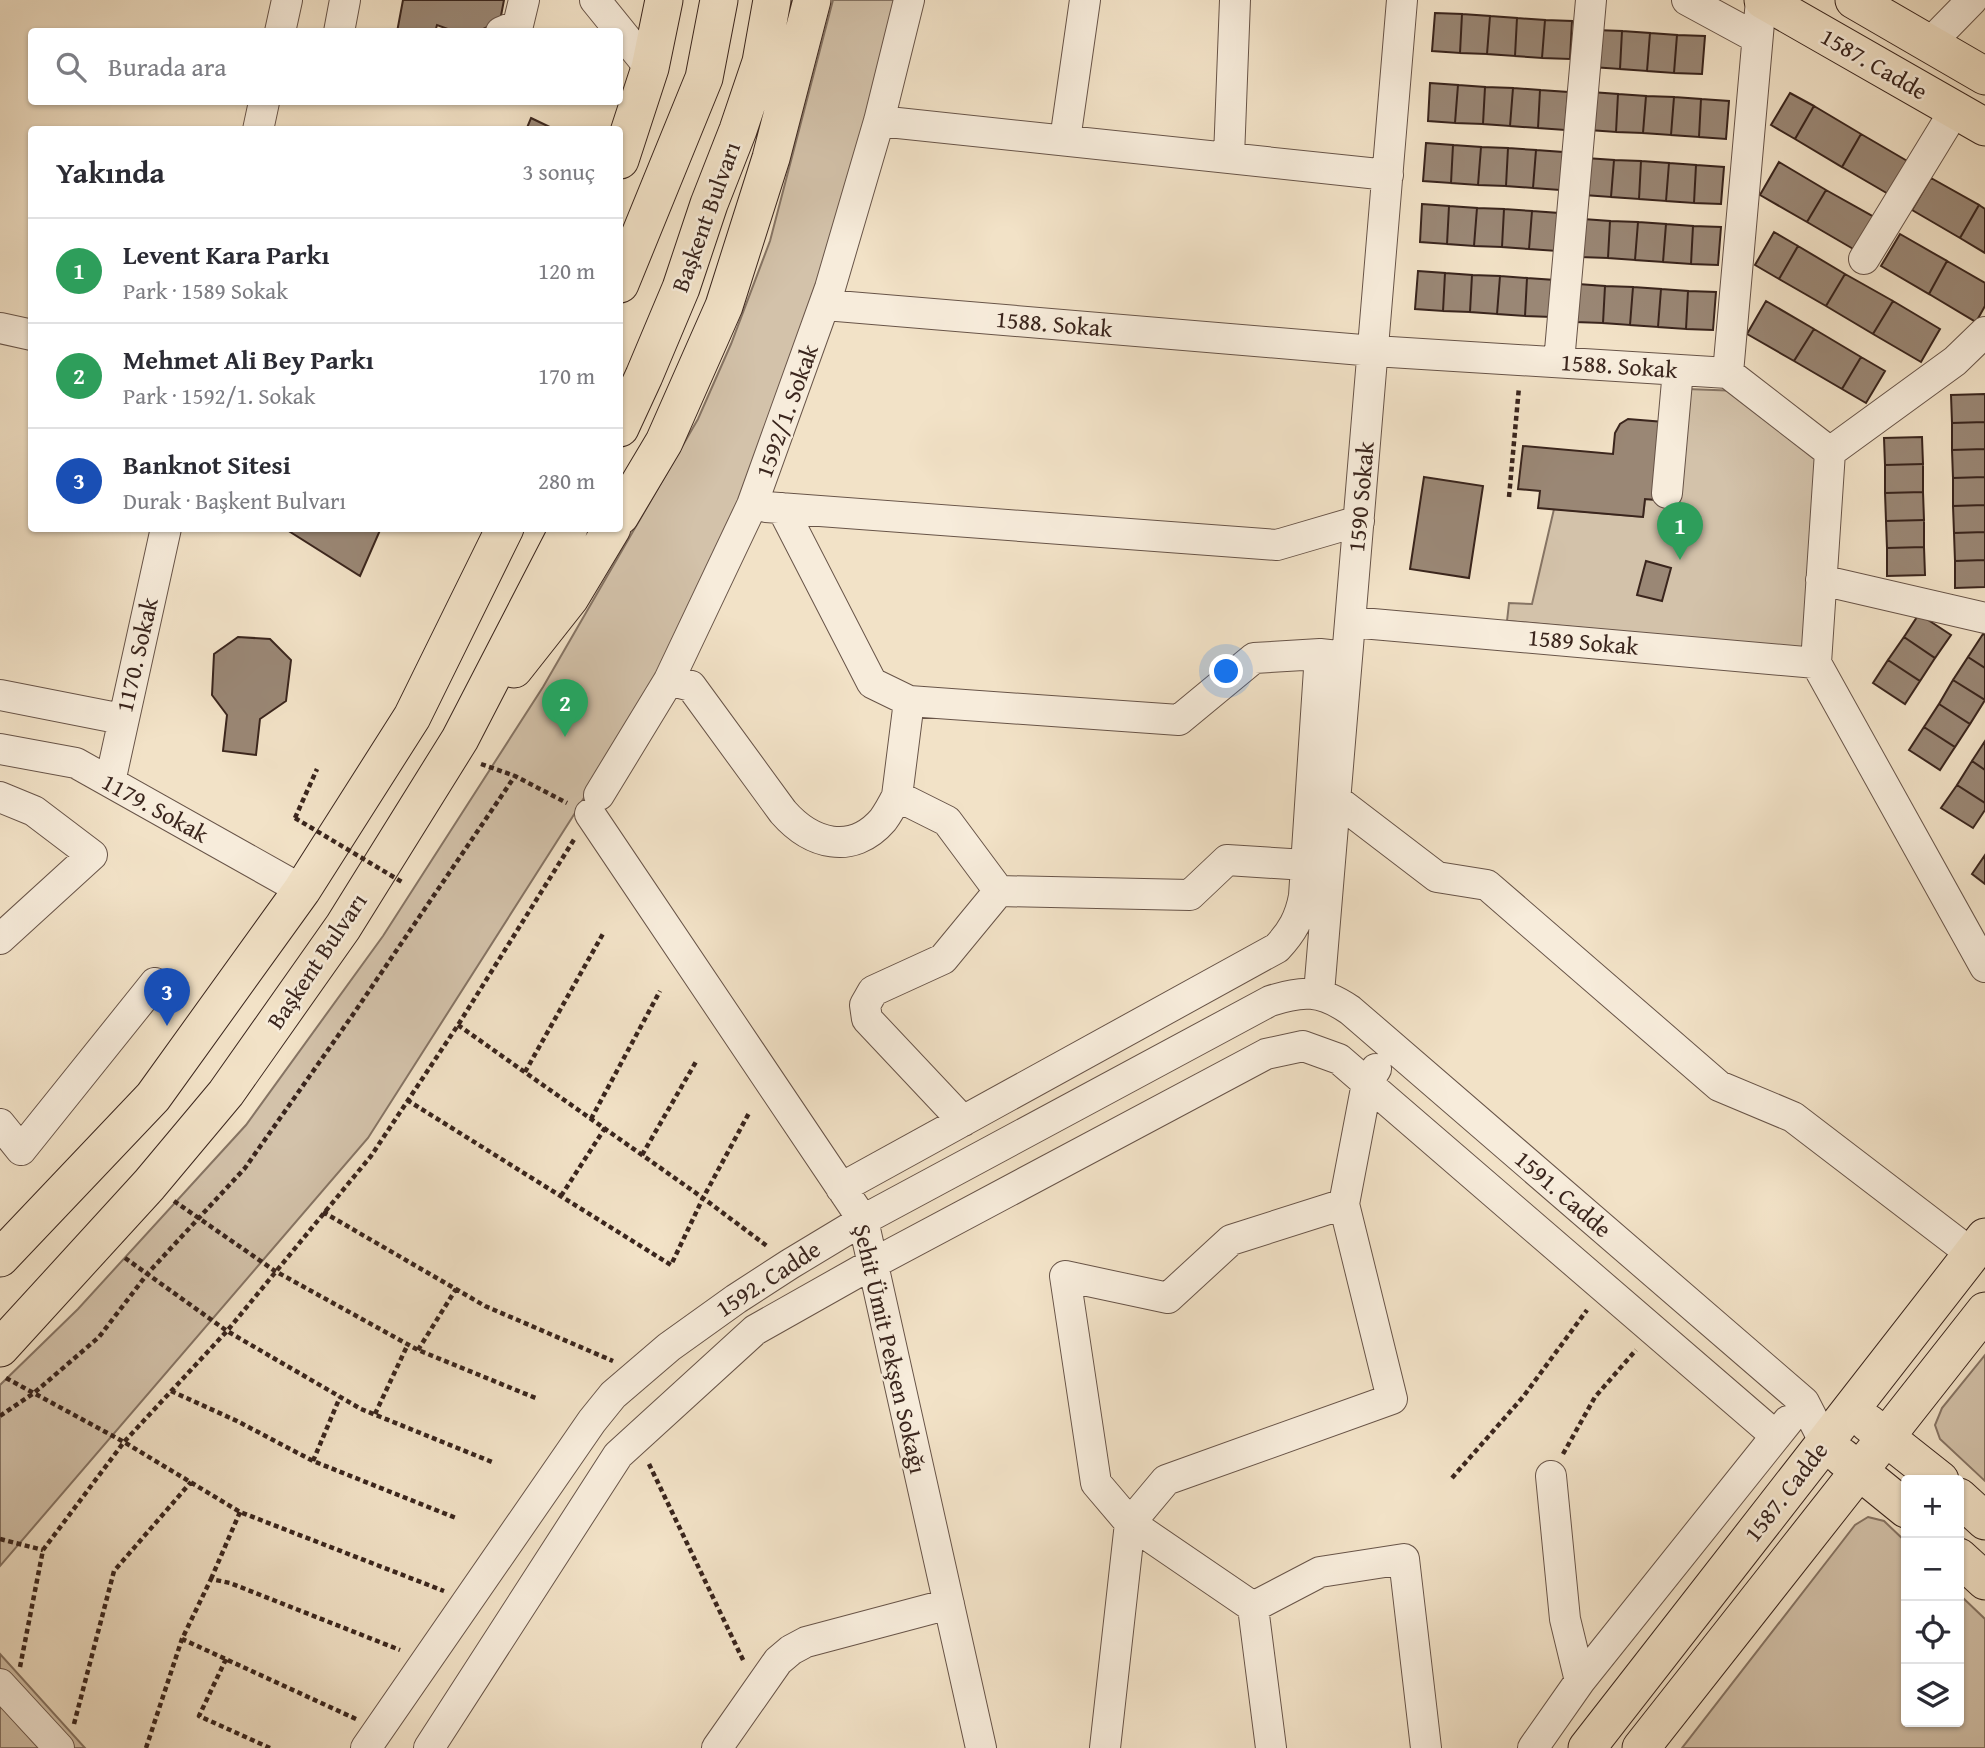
<!DOCTYPE html>
<html lang="tr">
<head>
<meta charset="utf-8">
<style>
  body { margin:0; font-family:"Gentium Book Plus",serif; background:#f7f7f7; color:#2b2b33 }
  .controls { position:absolute; right:21px; bottom:21px; display:grid; overflow:hidden; border-radius:7px; box-shadow:0 2px 5px #0004 }
  .controls button { width:63px; height:63px; display:grid; place-items:center; padding:0; border:0; border-bottom:2px solid #e1e1e2; background:#fff; color:#2b2b33; font:35px sans-serif }
  .you { position:absolute; left:1227px; top:672px; width:24px; height:24px; margin:-18px; border:5px solid #fff; border-radius:50%; background:#1a73e8; box-shadow:0 0 0 10px #1a73e833 }
  .badge { display:grid; place-items:center; width:46px; height:46px; border-radius:50%; background:#0f766e; color:#fff; font-size:23px; font-weight:700 }
  .pin { position:absolute; translate:-50% -58px; filter:drop-shadow(0 2px 4px #0008) }
  .pin::after { content:''; position:absolute; top:37px; width:24px; height:21px; background:inherit; clip-path:polygon(0 0,100% 0,50% 100%) }
  .list { margin:0; padding:0; list-style:none }
  h2 { display:flex; justify-content:space-between; align-items:center; height:91px; margin:0; padding:0 28px; font-size:30px }
  h2 small { font-size:23px; font-weight:400; color:#7c7c81 }
  .list li { display:grid; grid-template-columns:46px 1fr auto; gap:21px; align-items:center; box-sizing:border-box; height:105px; padding:0 28px; border-top:2px solid #e1e1e2 }
  .list b { display:block; font-size:26px; white-space:nowrap }
  .list p { margin:0; font-size:23px; white-space:nowrap; color:#7c7c81 }
  .list em { font-size:23px; font-style:normal; color:#7c7c81 }
  .icon { flex:none; width:38px; height:38px; fill:none; stroke:currentColor; stroke-width:2; stroke-linecap:round; stroke-linejoin:round }
  .map { position:relative; flex:none; width:1985px; height:1748px; overflow:hidden }
  .search { position:absolute; background:#fff; box-shadow:0 2px 5px #0004; left:28px; top:28px; width:595px; height:77px; display:flex; align-items:center; gap:18px; box-sizing:border-box; padding:0 24px; border-radius:7px; color:#7c7c81; font-size:26px }
  .panel { position:absolute; background:#fff; box-shadow:0 2px 5px #0004; left:28px; top:126px; width:595px; height:406px; border-radius:7px }
  .map>svg:first-child { display:block }
  .green { fill:#d3c2aa; stroke:#867464; stroke-width:2 }
  .building { fill:#9a8775; stroke:#3a251d; stroke-width:2 }
  .lines { fill:none; stroke-linecap:round; stroke-linejoin:round }
  .minor-casing { stroke:#685448; stroke-width:32 }
  .major-casing { stroke:#3a251d; stroke-width:39 }
  .path { stroke:#3a251d; stroke-width:4.5; stroke-dasharray:5 3.5; stroke-linecap:butt }
  .minor { stroke:#f7ecdb; stroke-width:30 }
  .major { stroke:#f2e2c7; stroke-width:37 }
  .path-bridge { stroke:#3a251d; stroke-width:4.5; stroke-dasharray:5 3.5; stroke-linecap:butt }
  .labels { text-anchor:middle; stroke-width:5; stroke-linejoin:round; paint-order:stroke }
  .street-label { font-size:24px; fill:#3a251d; stroke:#f7ecdb }
</style>
</head>
<body>
<div class="map">
<svg width="1985" height="1748" viewBox="0 0 1985 1748">
  <rect width="100%" height="100%" fill="#f2e2c7"/>
  <filter id="stains"><feTurbulence type="fractalNoise" baseFrequency=".00286" numOctaves="4"/><feColorMatrix values="0 0 0 0 .2 0 0 0 0 .09 0 0 0 0 .02 0 0 0 .5 -.17"/></filter>
  <radialGradient id="worn" r=".72"><stop offset=".6" stop-color="#630" stop-opacity="0"/><stop offset="1" stop-color="#630" stop-opacity=".3"/></radialGradient>
  <path class="green" d="M 833,0 L 896,0 L 835,242 L 737,509 L 656,676 L 575,813 L 368,1138 L 0,1566 L 0,1385 L 78,1309 L 246,1125 L 383,936 L 543,687 L 698,419 L 731,344 L 770,241 Z
    M 1687,389 L 1740,391 L 1825,457 L 1811,649 L 1507,621 L 1509,603 L 1532,604 L 1554,509 L 1643,517 L 1645,499 L 1657,500 Z
    M 1985,1355 L 1985,1481 L 1940,1439 L 1935,1425 L 1942,1408 Z
    M 1868,1517 L 1884,1521 L 1906,1542 L 1906,1722 L 1959,1722 L 1959,1594 L 1985,1619 L 1985,1748 L 1682,1748 L 1838,1547 L 1855,1525 Z
    M 0,1654 L 85,1748 L 0,1748 Z"/>
  <path class="building" d="M 403,0 L 504,0 L 500,21 L 477,32 L 456,32 L 437,25 L 435,32 L 397,32 Z
    M 1435,13 L 1462,14 L 1460,53 L 1432,51 Z
    M 1462,14 L 1490,16 L 1487,54 L 1460,53 Z
    M 1490,16 L 1517,18 L 1515,56 L 1487,54 Z
    M 1517,18 L 1545,20 L 1542,58 L 1515,56 Z
    M 1545,20 L 1572,21 L 1570,59 L 1542,58 Z
    M 1595,30 L 1622,31 L 1620,69 L 1592,67 Z
    M 1622,31 L 1650,33 L 1647,71 L 1620,69 Z
    M 1650,33 L 1677,35 L 1674,73 L 1647,71 Z
    M 1677,35 L 1705,36 L 1702,74 L 1674,73 Z
    M 1430,83 L 1458,85 L 1455,123 L 1428,121 Z
    M 1458,85 L 1485,87 L 1483,124 L 1455,123 Z
    M 1485,87 L 1513,88 L 1510,126 L 1483,124 Z
    M 1513,88 L 1540,90 L 1538,128 L 1510,126 Z
    M 1540,90 L 1568,92 L 1565,130 L 1538,128 Z
    M 1591,92 L 1618,94 L 1616,132 L 1589,130 Z
    M 1790,93 L 1814,106 L 1795,139 L 1771,125 Z
    M 1618,94 L 1646,96 L 1643,133 L 1616,132 Z
    M 1646,96 L 1674,97 L 1671,135 L 1643,133 Z
    M 1674,97 L 1701,99 L 1699,137 L 1671,135 Z
    M 1701,99 L 1729,101 L 1726,139 L 1699,137 Z
    M 1814,106 L 1861,134 L 1842,167 L 1795,139 Z
    M 531,118 L 556,130 L 526,130 Z
    M 1861,134 L 1909,162 L 1890,195 L 1842,167 Z
    M 1426,143 L 1453,145 L 1451,183 L 1423,181 Z
    M 1453,145 L 1481,147 L 1478,185 L 1451,183 Z
    M 1481,147 L 1508,148 L 1506,186 L 1478,185 Z
    M 1508,148 L 1536,150 L 1533,188 L 1506,186 Z
    M 1536,150 L 1563,152 L 1560,190 L 1533,188 Z
    M 1586,158 L 1614,160 L 1611,197 L 1584,195 Z
    M 1614,160 L 1641,161 L 1639,199 L 1611,197 Z
    M 1641,161 L 1669,163 L 1666,201 L 1639,199 Z
    M 1779,162 L 1826,190 L 1807,222 L 1760,195 Z
    M 1669,163 L 1696,165 L 1694,203 L 1666,201 Z
    M 1696,165 L 1724,167 L 1721,204 L 1694,203 Z
    M 1931,178 L 1979,205 L 1960,238 L 1912,210 Z
    M 1826,190 L 1874,217 L 1855,250 L 1807,222 Z
    M 1422,204 L 1449,206 L 1447,244 L 1420,242 Z
    M 1979,205 L 1985,209 L 1985,253 L 1960,238 Z
    M 1449,206 L 1477,208 L 1474,246 L 1447,244 Z
    M 1477,208 L 1504,209 L 1502,247 L 1474,246 Z
    M 1504,209 L 1532,211 L 1529,249 L 1502,247 Z
    M 1532,211 L 1559,213 L 1557,251 L 1529,249 Z
    M 1583,219 L 1610,221 L 1608,258 L 1580,257 Z
    M 1610,221 L 1638,222 L 1635,260 L 1608,258 Z
    M 1638,222 L 1666,224 L 1663,262 L 1635,260 Z
    M 1666,224 L 1693,226 L 1691,264 L 1663,262 Z
    M 1693,226 L 1721,227 L 1718,265 L 1691,264 Z
    M 1774,232 L 1798,246 L 1779,279 L 1755,265 Z
    M 1900,234 L 1947,261 L 1929,294 L 1881,266 Z
    M 1798,246 L 1845,274 L 1826,306 L 1779,279 Z
    M 1947,261 L 1985,283 L 1985,306 L 1976,322 L 1929,294 Z
    M 1418,271 L 1445,273 L 1443,311 L 1415,309 Z
    M 1445,273 L 1472,275 L 1470,312 L 1443,311 Z
    M 1845,274 L 1893,301 L 1873,334 L 1826,306 Z
    M 1472,275 L 1500,276 L 1497,314 L 1470,312 Z
    M 1500,276 L 1527,278 L 1525,316 L 1497,314 Z
    M 1527,278 L 1555,280 L 1552,317 L 1525,316 Z
    M 1578,284 L 1605,286 L 1603,323 L 1575,322 Z
    M 1605,286 L 1633,287 L 1630,325 L 1603,323 Z
    M 1633,287 L 1661,289 L 1658,327 L 1630,325 Z
    M 1661,289 L 1688,291 L 1686,329 L 1658,327 Z
    M 1688,291 L 1716,292 L 1713,330 L 1686,329 Z
    M 1766,301 L 1814,329 L 1794,361 L 1747,334 Z
    M 1893,301 L 1940,329 L 1921,362 L 1873,334 Z
    M 1814,329 L 1861,357 L 1842,389 L 1794,361 Z
    M 1861,357 L 1885,371 L 1866,403 L 1842,389 Z
    M 1985,394 L 1985,422 L 1952,423 L 1951,395 Z
    M 1628,419 L 1664,422 L 1657,500 L 1645,499 L 1643,517 L 1538,508 L 1540,491 L 1518,489 L 1523,446 L 1613,454 L 1615,433 L 1620,424 Z
    M 1985,422 L 1985,449 L 1952,450 L 1952,423 Z
    M 1922,437 L 1923,464 L 1885,465 L 1884,438 Z
    M 1985,449 L 1985,477 L 1953,478 L 1952,450 Z
    M 1923,464 L 1923,492 L 1885,493 L 1885,465 Z
    M 1424,477 L 1483,486 L 1469,578 L 1410,569 Z
    M 1985,477 L 1985,505 L 1953,506 L 1953,478 Z
    M 1923,492 L 1924,520 L 1886,521 L 1885,493 Z
    M 1985,505 L 1985,532 L 1954,533 L 1953,506 Z
    M 1924,520 L 1924,547 L 1887,548 L 1886,521 Z
    M 284,528 L 381,528 L 360,576 Z
    M 1985,532 L 1985,560 L 1955,561 L 1954,533 Z
    M 1924,547 L 1925,575 L 1887,576 L 1887,548 Z
    M 1985,560 L 1985,587 L 1955,588 L 1955,561 Z
    M 1646,561 L 1671,568 L 1662,601 L 1637,595 Z
    M 1919,614 L 1951,635 L 1935,658 L 1904,637 Z
    M 1983,634 L 1985,635 L 1985,668 L 1968,657 Z
    M 238,637 L 270,639 L 291,660 L 286,701 L 260,719 L 256,755 L 223,751 L 227,715 L 212,695 L 214,654 Z
    M 1904,637 L 1935,658 L 1920,681 L 1888,660 Z
    M 1968,657 L 1985,668 L 1985,700 L 1953,680 Z
    M 1888,660 L 1920,681 L 1905,704 L 1873,683 Z
    M 1953,680 L 1985,700 L 1970,724 L 1939,704 Z
    M 1939,704 L 1970,724 L 1955,747 L 1924,727 Z
    M 1924,727 L 1955,747 L 1940,770 L 1909,750 Z
    M 1985,741 L 1985,770 L 1972,761 Z
    M 1972,761 L 1985,770 L 1985,803 L 1957,785 Z
    M 1957,785 L 1985,803 L 1985,810 L 1973,828 L 1941,808 Z
    M 1985,855 L 1985,884 L 1972,874 Z"/>
  <g class="lines">
    <defs>
      <path id="minor" d="M 595,0 L 650,68
        M 1687,0 L 1757,38
        M 280,32 L 287,0
        M 339,32 L 345,0
        M 501,32 L 518,25 L 524,0
        M 1929,44 L 1972,0
        M 879,121 L 1388,175
        M 258,130 L 264,102
        M 1065,140 L 1085,0
        M 1229,157 L 1235,0
        M 1864,259 L 1955,110
        M 825,305 L 1374,351 L 1728,373 L 1830,452 L 1816,663 L 1985,967
        M 0,328 L 32,335
        M 1559,362 L 1591,0
        M 1728,373 L 1761,0
        M 1830,452 L 1955,361 L 1985,332
        M 1667,493 L 1678,370
        M 766,507 L 1277,545 L 1359,521
        M 782,508 L 872,683 L 909,701 L 1179,720 L 1254,658 L 1320,654 L 1338,656
        M 1821,580 L 1985,618
        M 1350,622 L 1816,663
        M 669,680 L 691,686 L 783,812 C 811,844 852,856 883,820 C 888,813 893,804 897,796
        M 0,695 L 122,719
        M 909,701 L 897,796 L 947,821 L 999,891 L 1190,895 L 1227,860 L 1306,865
        M 0,749 L 76,763 L 302,890
        M 110,782 L 166,528
        M 599,795 L 669,680 L 752,505 L 830,288 L 879,121 L 909,0
        M 0,797 L 34,811 L 92,855 L 0,939
        M 1335,799 L 1437,877 L 1487,885 L 1719,1086 L 1793,1117 L 1972,1254
        M 590,814 L 863,1220 L 981,1748
        M 1319,993 L 1402,0
        M 963,1121 L 867,1019 L 865,1005 L 873,991 L 943,959 L 999,891
        M 0,1124 L 21,1150 L 155,983
        M 841,1188 L 1277,948 C 1292,932 1300,918 1304,896 L 1320,654
        M 1551,1476 L 1565,1619 L 1580,1681
        M 1253,1607 L 1320,1572 L 1404,1559 L 1426,1748
        M 0,1684 L 59,1748
        M 366,1748 L 592,1421 L 613,1395 L 669,1347 L 736,1299 L 790,1264 L 863,1220 L 1270,1001 C 1303,990 1321,990 1350,1010 L 1804,1402 L 1825,1443
        M 429,1748 L 618,1455 L 755,1330 L 872,1264 L 1266,1054 L 1303,1046 L 1339,1059 L 1776,1436
        M 717,1748 L 778,1661 L 791,1650 L 806,1642 L 949,1604
        M 1105,1748 L 1130,1523 L 1096,1483 L 1065,1276 L 1168,1298 L 1231,1240 L 1344,1204 L 1367,1083 L 1376,1069
        M 1271,1748 L 1253,1607 L 1130,1523 L 1166,1480 L 1392,1399 L 1344,1204
        M 1533,1748 L 1580,1681 L 1788,1421"/>
      <path id="major" d="M 1763,0 L 1985,127
        M 1854,0 L 1985,76
        M 620,160 L 650,68 L 664,0
        M 620,284 L 704,78 L 719,0
        M 620,428 L 644,376 L 681,288 L 709,204 L 738,130 L 761,62 L 772,0
        M 620,516 L 664,442 L 724,306 L 771,158 L 812,0
        M 514,669 L 570,598 L 612,528
        M 0,1258 L 153,1097 L 302,890 L 412,717 L 505,528
        M 0,1348 L 149,1185 L 226,1093 L 343,927 L 460,739 L 569,528
        M 1868,1423 L 1940,1480
        M 1842,1457 L 1906,1509
        M 1959,1497 L 1985,1521
        M 1959,1557 L 1985,1581
        M 1587,1748 L 1985,1237
        M 1641,1748 L 1985,1311"/>
    </defs>
    <use href="#minor" class="minor-casing"/>
    <use href="#major" class="major-casing"/>
    <path class="path" d="M 1509,497 L 1519,387
      M 481,764 L 515,776
      M 295,818 L 317,769
      M 458,1025 L 703,1198 L 767,1246
      M 525,1072 L 604,932
      M 407,1100 L 671,1265 L 703,1198 L 749,1113
      M 591,1119 L 660,991
      M 642,1155 L 697,1060
      M 561,1196 L 605,1128
      M 174,1201 L 275,1271 L 418,1350 L 538,1399
      M 323,1212 L 485,1306 L 613,1361
      M 125,1258 L 227,1331 L 361,1409 L 492,1462
      M 418,1350 L 456,1289
      M 6,1378 L 124,1442 L 240,1512 L 444,1591
      M 171,1391 L 237,1421 L 313,1461 L 456,1518
      M 375,1414 L 408,1344
      M 0,1416 L 34,1393 L 99,1337 L 148,1273 L 245,1168 L 354,1013 L 515,776 L 567,803
      M 1563,1454 L 1595,1397 L 1636,1350
      M 313,1461 L 340,1397
      M 649,1464 L 744,1662
      M 1452,1478 L 1523,1397 L 1587,1310
      M 0,1539 L 43,1550
      M 211,1579 L 240,1512
      M 226,1659 L 199,1716 L 270,1748
      M 20,1667 L 43,1550 L 124,1442 L 227,1331 L 371,1156 L 458,1025 L 575,838
      M 356,1719 L 182,1639 L 211,1579 L 230,1583 L 400,1650
      M 74,1724 L 114,1571 L 191,1482
      M 146,1748 L 182,1639"/>
    <use href="#minor" class="minor"/>
    <use href="#major" class="major"/>
    <path class="path-bridge" d="M 295,818 L 402,882"/>
  </g>
  <g class="labels">
    <g class="street-label">
      <text transform="translate(1874 64) rotate(30)" y="8">1587. Cadde</text>
      <text transform="translate(706 217) rotate(-70)" y="8">Başkent Bulvarı</text>
      <text transform="translate(1054 324) rotate(5)" y="8">1588. Sokak</text>
      <text transform="translate(1619 366) rotate(4)" y="8">1588. Sokak</text>
      <text transform="translate(787 411) rotate(-70)" y="8">1592/1. Sokak</text>
      <text transform="translate(1361 497) rotate(-85)" y="8">1590 Sokak</text>
      <text transform="translate(1583 642) rotate(5)" y="8">1589 Sokak</text>
      <text transform="translate(137 655) rotate(-77)" y="8">1170. Sokak</text>
      <text transform="translate(155 808) rotate(29)" y="8">1179. Sokak</text>
      <text transform="translate(317 961) rotate(-56)" y="8">Başkent Bulvarı</text>
      <text transform="translate(1563 1194) rotate(41)" y="8">1591. Cadde</text>
      <text transform="translate(768 1279) rotate(-33)" y="8">1592. Cadde</text>
      <text transform="translate(890 1349) rotate(77)" y="8">Şehit Ümit Pekşen Sokağı</text>
      <text transform="translate(1786 1492) rotate(-52)" y="8">1587. Cadde</text>
    </g>
  </g>
  <rect width="100%" height="100%" filter="url(#stains)"/>
  <rect width="100%" height="100%" fill="url(#worn)"/>
</svg>
<div class="controls">
<button>+</button>
<button>−</button>
<button><svg class="icon" aria-label="locate" viewBox="0 0 24 24"><circle cx="12" cy="12" r="6"/><path d="M12 2v4M12 18v4M2 12h4M18 12h4"/></svg></button>
<button><svg class="icon" aria-label="layers" viewBox="0 0 24 24"><path d="M12 4l9 5-9 5-9-5zM3 14l9 5 9-5"/></svg></button>
</div>
<div class="you"></div>
<div class="pin badge" style="left:1680px;top:560px;background:#2e9e5b">1</div>
<div class="pin badge" style="left:565px;top:737px;background:#2e9e5b">2</div>
<div class="pin badge" style="left:167px;top:1026px;background:#1a4fb4">3</div>
<div class="search"><svg class="icon" aria-label="search" viewBox="0 0 24 24"><circle cx="10" cy="10" r="6"/><path d="M15 15l6 6"/></svg>Burada ara</div>
<section class="panel">
<h2>Yakında<small>3 sonuç</small></h2>
<ul class="list">
<li><span class="badge" style="background:#2e9e5b">1</span><div><b>Levent Kara Parkı</b><p>Park · 1589 Sokak</p></div><em>120 m</em></li>
<li><span class="badge" style="background:#2e9e5b">2</span><div><b>Mehmet Ali Bey Parkı</b><p>Park · 1592/1. Sokak</p></div><em>170 m</em></li>
<li><span class="badge" style="background:#1a4fb4">3</span><div><b>Banknot Sitesi</b><p>Durak · Başkent Bulvarı</p></div><em>280 m</em></li>
</ul>
</section>
</div>
</body>
</html>
